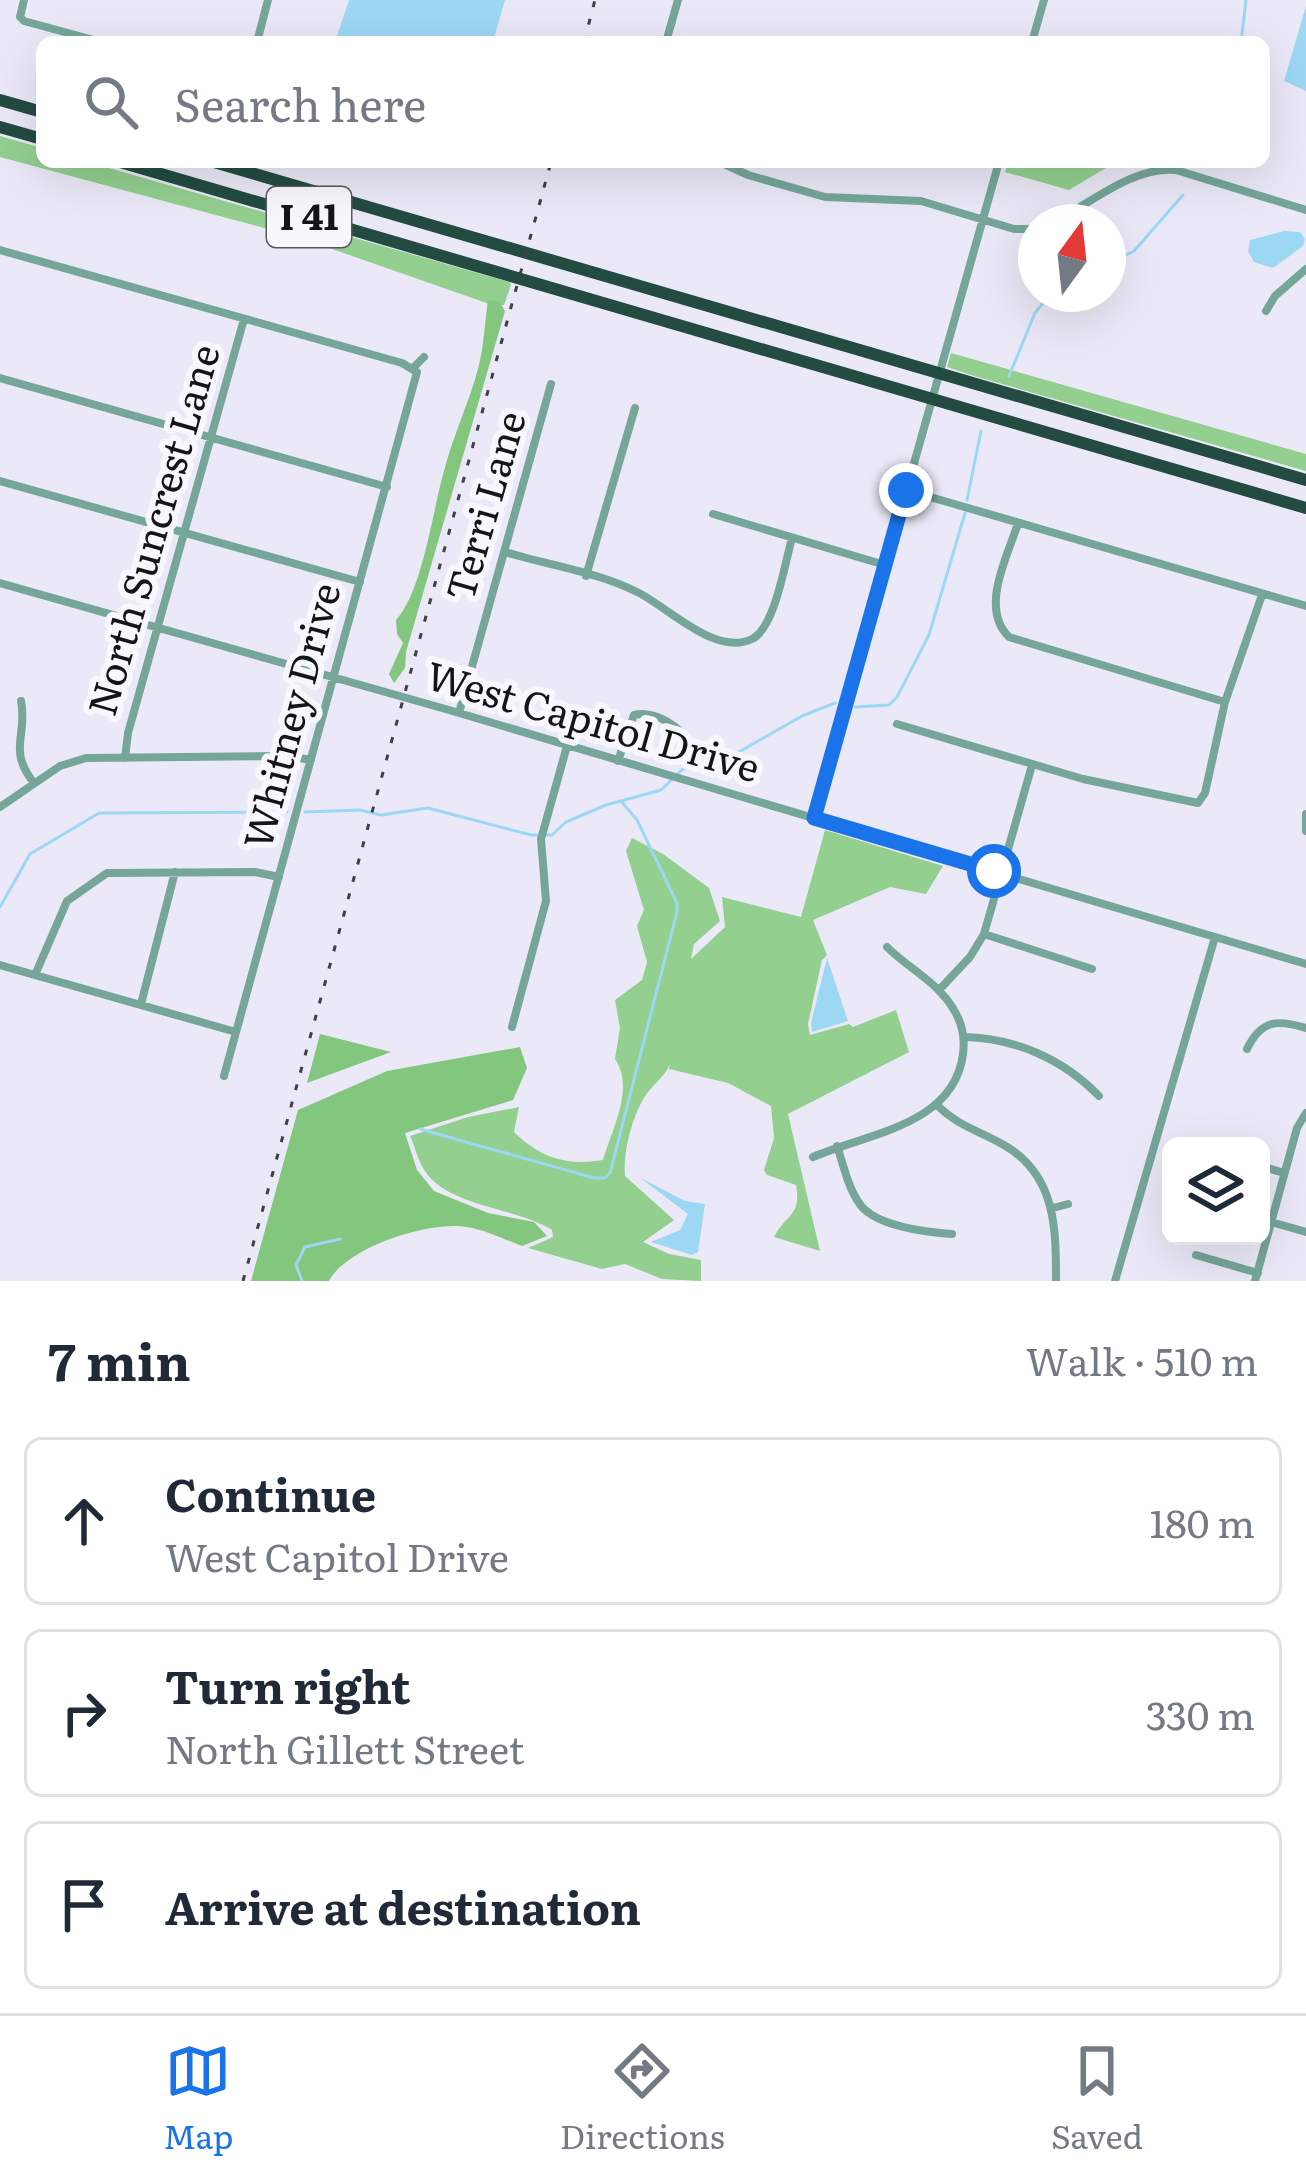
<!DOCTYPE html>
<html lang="en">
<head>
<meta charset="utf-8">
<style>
  body { margin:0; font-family:Literata,serif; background:#f2f2f3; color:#1f2937 }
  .controls { position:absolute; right:36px; bottom:36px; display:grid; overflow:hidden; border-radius:18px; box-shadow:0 12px 48px #0002 }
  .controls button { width:108px; height:108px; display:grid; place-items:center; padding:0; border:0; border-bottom:3px solid #e0e1e3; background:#fff; color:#1f2937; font:60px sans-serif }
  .compass { position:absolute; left:1018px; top:204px; width:108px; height:108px; border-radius:50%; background:#fff; box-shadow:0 12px 48px #0002; rotate:15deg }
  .stop { position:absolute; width:36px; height:36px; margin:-27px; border:9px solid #1a73e8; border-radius:50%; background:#fff }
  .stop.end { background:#1a73e8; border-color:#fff; box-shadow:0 3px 12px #0008 }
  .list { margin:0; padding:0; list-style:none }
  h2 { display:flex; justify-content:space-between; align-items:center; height:156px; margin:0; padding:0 48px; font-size:51px }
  h2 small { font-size:39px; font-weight:400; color:#747a83 }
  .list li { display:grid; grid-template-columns:78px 1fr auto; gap:36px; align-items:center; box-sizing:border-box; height:168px; margin:0 24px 24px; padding:0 24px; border:3px solid #e0e1e3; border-radius:18px }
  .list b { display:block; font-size:45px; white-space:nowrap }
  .list p { margin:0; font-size:39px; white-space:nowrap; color:#747a83 }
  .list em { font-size:39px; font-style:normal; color:#747a83 }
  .icon { flex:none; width:66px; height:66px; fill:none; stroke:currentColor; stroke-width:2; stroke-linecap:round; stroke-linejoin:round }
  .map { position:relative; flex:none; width:1306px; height:1281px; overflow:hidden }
  .search { position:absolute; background:#fff; box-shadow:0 12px 48px #0002; left:36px; right:36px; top:36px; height:132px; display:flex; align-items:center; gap:30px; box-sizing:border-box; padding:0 42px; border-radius:18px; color:#747a83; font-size:45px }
  .sheet { height:732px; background:#fff }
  nav { display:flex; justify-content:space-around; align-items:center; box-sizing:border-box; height:168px; border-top:3px solid #e0e1e3; background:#fff; font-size:33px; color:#747a83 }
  nav a { display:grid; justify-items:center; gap:6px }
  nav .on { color:#1a73e8 }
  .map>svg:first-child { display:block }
  .green { fill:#93cf8f }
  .forest { fill:#83c67e }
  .water { fill:#9cd8f4 }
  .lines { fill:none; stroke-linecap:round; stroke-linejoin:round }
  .stream { stroke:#9cd8f4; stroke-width:3 }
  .minor { stroke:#76a69a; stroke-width:8 }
  .highway { stroke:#234b42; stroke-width:12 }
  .rail { stroke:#414047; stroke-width:3; stroke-dasharray:6 12; stroke-linecap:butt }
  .route { stroke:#1a73e8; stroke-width:15 }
  .labels { text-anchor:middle; stroke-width:12; stroke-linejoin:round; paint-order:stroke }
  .shield { fill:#f8f7fd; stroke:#59585d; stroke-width:3 }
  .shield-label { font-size:36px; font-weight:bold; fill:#151419 }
  .street-label { font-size:39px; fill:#151419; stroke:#f8f7fd }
</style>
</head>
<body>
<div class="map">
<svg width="1306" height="1281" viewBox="0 0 1306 1281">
  <rect width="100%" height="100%" fill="#ebe9f7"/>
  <path class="green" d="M 0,136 L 42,148 L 42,162 L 88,162 L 509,282 L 511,285 L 504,305 L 495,306 L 298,237 L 0,157 Z
    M 1008,162 L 1116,162 L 1069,190 L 1005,172 Z
    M 951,353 L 1306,454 L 1306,471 L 974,376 L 947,367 Z
    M 825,830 L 943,866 L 926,894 L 890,887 L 813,920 L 827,955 L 822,960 L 808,1024 L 810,1035 L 849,1024 L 853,1027 L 896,1010 L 909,1052 L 788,1114 L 820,1251 L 774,1237 C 785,1215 802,1216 796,1185 L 767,1175 L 764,1170 L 774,1138 L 771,1106 L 728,1083 L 669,1069 L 670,1064 C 664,1078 653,1084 645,1096 C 632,1117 623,1152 625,1176 L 674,1220 L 643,1242 L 669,1254 L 701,1260 L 701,1281 L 662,1279 L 625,1264 L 602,1269 L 528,1248 L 553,1237 L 552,1230 C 516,1207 448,1207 425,1171 C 418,1161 415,1147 410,1136 L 468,1117 L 519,1107 L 514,1132 C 541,1158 566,1166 603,1160 C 612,1129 635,1088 615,1059 L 620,1028 L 615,1000 L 642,980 L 647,962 L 637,926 L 644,910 L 626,851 L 632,838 L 663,854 L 709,888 L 720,921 L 694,944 L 691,959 L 725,927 L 722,897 L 801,917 Z"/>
  <path class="forest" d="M 488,300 L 499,301 L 505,311 L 406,652 L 405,668 L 394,683 L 389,674 L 403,643 L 397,634 L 396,620 C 423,590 432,513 444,471 C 453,435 470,401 479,365 C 484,344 485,321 488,300 Z
    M 320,1034 L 391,1052 L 307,1083 Z
    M 520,1047 L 527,1068 L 513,1100 L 405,1133 L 417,1170 L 434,1191 L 488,1213 L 534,1222 L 547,1236 L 522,1246 C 505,1240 486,1230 467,1227 C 431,1220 346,1247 329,1281 L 251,1281 L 298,1110 L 387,1071 Z"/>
  <path class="water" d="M 349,0 L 505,0 L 493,42 L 335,42 Z
    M 1306,6 L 1306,91 L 1284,81 Z
    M 1284,231 L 1300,232 L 1305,239 L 1303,246 L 1273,268 L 1254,262 L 1248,251 L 1250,240 Z
    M 827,958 L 848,1021 L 812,1032 L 811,1023 Z
    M 639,1177 L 685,1201 L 705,1204 L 698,1252 L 692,1255 L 651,1242 L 680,1230 L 688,1214 Z"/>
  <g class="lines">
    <path class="stream" d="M 1241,42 L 1246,0
      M 1108,264 L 1134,251 L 1183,195
      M 1009,376 L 1035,313 L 1050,294
      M 967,500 L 981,431
      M 855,707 L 889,705 L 897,697 L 929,635 L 965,513
      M 305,812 L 360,810 L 381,815 L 428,808 L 531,835 L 552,835 L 566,822 L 606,805 L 661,790 L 683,769 L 730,757 L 802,716 L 835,703
      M 0,907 L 30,854 L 99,813 L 287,812
      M 420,1129 L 594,1178 L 605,1178 L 610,1173 L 677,912 L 677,903 L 637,820 L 621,801
      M 302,1281 L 296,1265 L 305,1247 L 340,1239"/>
    <path class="minor" d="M 24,0 L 20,17 L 24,21 L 101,42
      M 257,42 L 268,0
      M 666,42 L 678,0
      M 1032,42 L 1044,0
      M 720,162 L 748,175 L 825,197 L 921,201 L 1014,229 L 1036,229
      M 1054,222 C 1091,203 1133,166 1176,170 L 1306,210
      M 0,250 L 402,363 L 417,372 L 224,1076
      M 1266,311 L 1275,296 L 1306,269
      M 413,368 L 424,357
      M 0,378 L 387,487
      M 0,481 L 360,582
      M 906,490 L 1306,606
      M 713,514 L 885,565
      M 1018,523 C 1008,556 979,608 1009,637 L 1225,702
      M 505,552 C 547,565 598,572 637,592 C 667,606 715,657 752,639 C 775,628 785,562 792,538
      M 586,576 L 635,408
      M 0,583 L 449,710 L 1306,964
      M 21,701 C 28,736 7,749 34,783
      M 459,713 L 551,384
      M 897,724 L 1083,779 L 1198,803 L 1205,793 L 1225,702 L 1262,595
      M 125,758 L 128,733 L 244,319
      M 618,761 L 634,715 C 650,711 667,720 679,730
      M 0,807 L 60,766 L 86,758 L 288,756 L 311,760
      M 1306,814 L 1306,831
      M 814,818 L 999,162
      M 984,934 L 1092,969
      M 0,965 L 236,1032
      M 35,975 L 67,901 L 107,873 L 255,872 L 279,877
      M 939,990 L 970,957 L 984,934 L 1032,765
      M 141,1004 L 175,872
      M 512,1027 L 546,901 L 541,839 L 567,746
      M 964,1037 C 1015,1038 1063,1059 1099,1096
      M 1247,1049 C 1261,1020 1277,1019 1306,1028
      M 938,1106 C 958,1126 980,1131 1004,1145 C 1056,1175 1056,1228 1056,1281
      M 837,1146 C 843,1164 848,1187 859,1203 C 874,1226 926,1232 952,1234
      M 813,1157 C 869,1133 954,1125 963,1054 C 965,1039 962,1023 954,1010 C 938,982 909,969 887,947
      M 1261,1166 L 1284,1173
      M 1053,1208 L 1068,1204
      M 1271,1222 L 1306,1232
      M 1196,1255 L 1258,1273
      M 1115,1281 L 1215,937
      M 1255,1281 L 1297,1128 L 1306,1113"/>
    <path class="highway" d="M 0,100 L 42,112
      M 0,127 L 42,139
      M 120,162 L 1306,508
      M 214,162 L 1306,480"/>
    <path class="rail" d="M 584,42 L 595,0
      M 243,1281 L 551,162"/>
  </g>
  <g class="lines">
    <path class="route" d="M 906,490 L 814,818 L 994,871"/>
  </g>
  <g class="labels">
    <rect class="shield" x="267" y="187" width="84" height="60" rx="9"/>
    <g class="shield-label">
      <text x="309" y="230">I 41</text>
    </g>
    <g class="street-label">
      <text transform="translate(486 506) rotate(-74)" y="14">Terri Lane</text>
      <text transform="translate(154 530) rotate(-74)" y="14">North Suncrest Lane</text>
      <text transform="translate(292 716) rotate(-75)" y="14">Whitney Drive</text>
      <text transform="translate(593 722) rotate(16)" y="14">West Capitol Drive</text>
    </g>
  </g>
</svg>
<div class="controls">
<button><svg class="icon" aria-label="layers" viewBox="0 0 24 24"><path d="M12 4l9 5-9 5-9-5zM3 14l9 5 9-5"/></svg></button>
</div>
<svg class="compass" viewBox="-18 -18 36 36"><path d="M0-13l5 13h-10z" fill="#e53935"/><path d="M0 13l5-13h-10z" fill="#747a83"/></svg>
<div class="stop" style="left:994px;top:871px"></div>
<div class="stop end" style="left:906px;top:490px"></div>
<div class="search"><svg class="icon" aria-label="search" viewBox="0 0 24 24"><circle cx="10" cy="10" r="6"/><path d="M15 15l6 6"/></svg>Search here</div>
</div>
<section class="sheet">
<h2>7 min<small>Walk · 510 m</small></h2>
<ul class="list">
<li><svg class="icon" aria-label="ahead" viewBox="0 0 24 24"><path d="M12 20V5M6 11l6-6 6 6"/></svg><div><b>Continue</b><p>West Capitol Drive</p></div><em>180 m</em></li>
<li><svg class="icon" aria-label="right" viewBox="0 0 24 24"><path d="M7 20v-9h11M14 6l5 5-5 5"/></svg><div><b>Turn right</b><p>North Gillett Street</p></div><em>330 m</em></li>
<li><svg class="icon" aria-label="arrive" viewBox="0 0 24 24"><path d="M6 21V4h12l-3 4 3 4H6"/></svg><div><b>Arrive at destination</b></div></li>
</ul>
</section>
<nav>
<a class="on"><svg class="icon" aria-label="map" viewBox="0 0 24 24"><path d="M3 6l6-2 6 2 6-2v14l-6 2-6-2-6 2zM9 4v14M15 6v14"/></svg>Map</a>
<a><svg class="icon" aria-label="directions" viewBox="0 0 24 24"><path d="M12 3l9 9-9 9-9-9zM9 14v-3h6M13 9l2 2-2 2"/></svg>Directions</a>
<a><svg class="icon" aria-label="saved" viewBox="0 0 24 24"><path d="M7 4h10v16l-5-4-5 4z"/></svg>Saved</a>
</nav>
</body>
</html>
